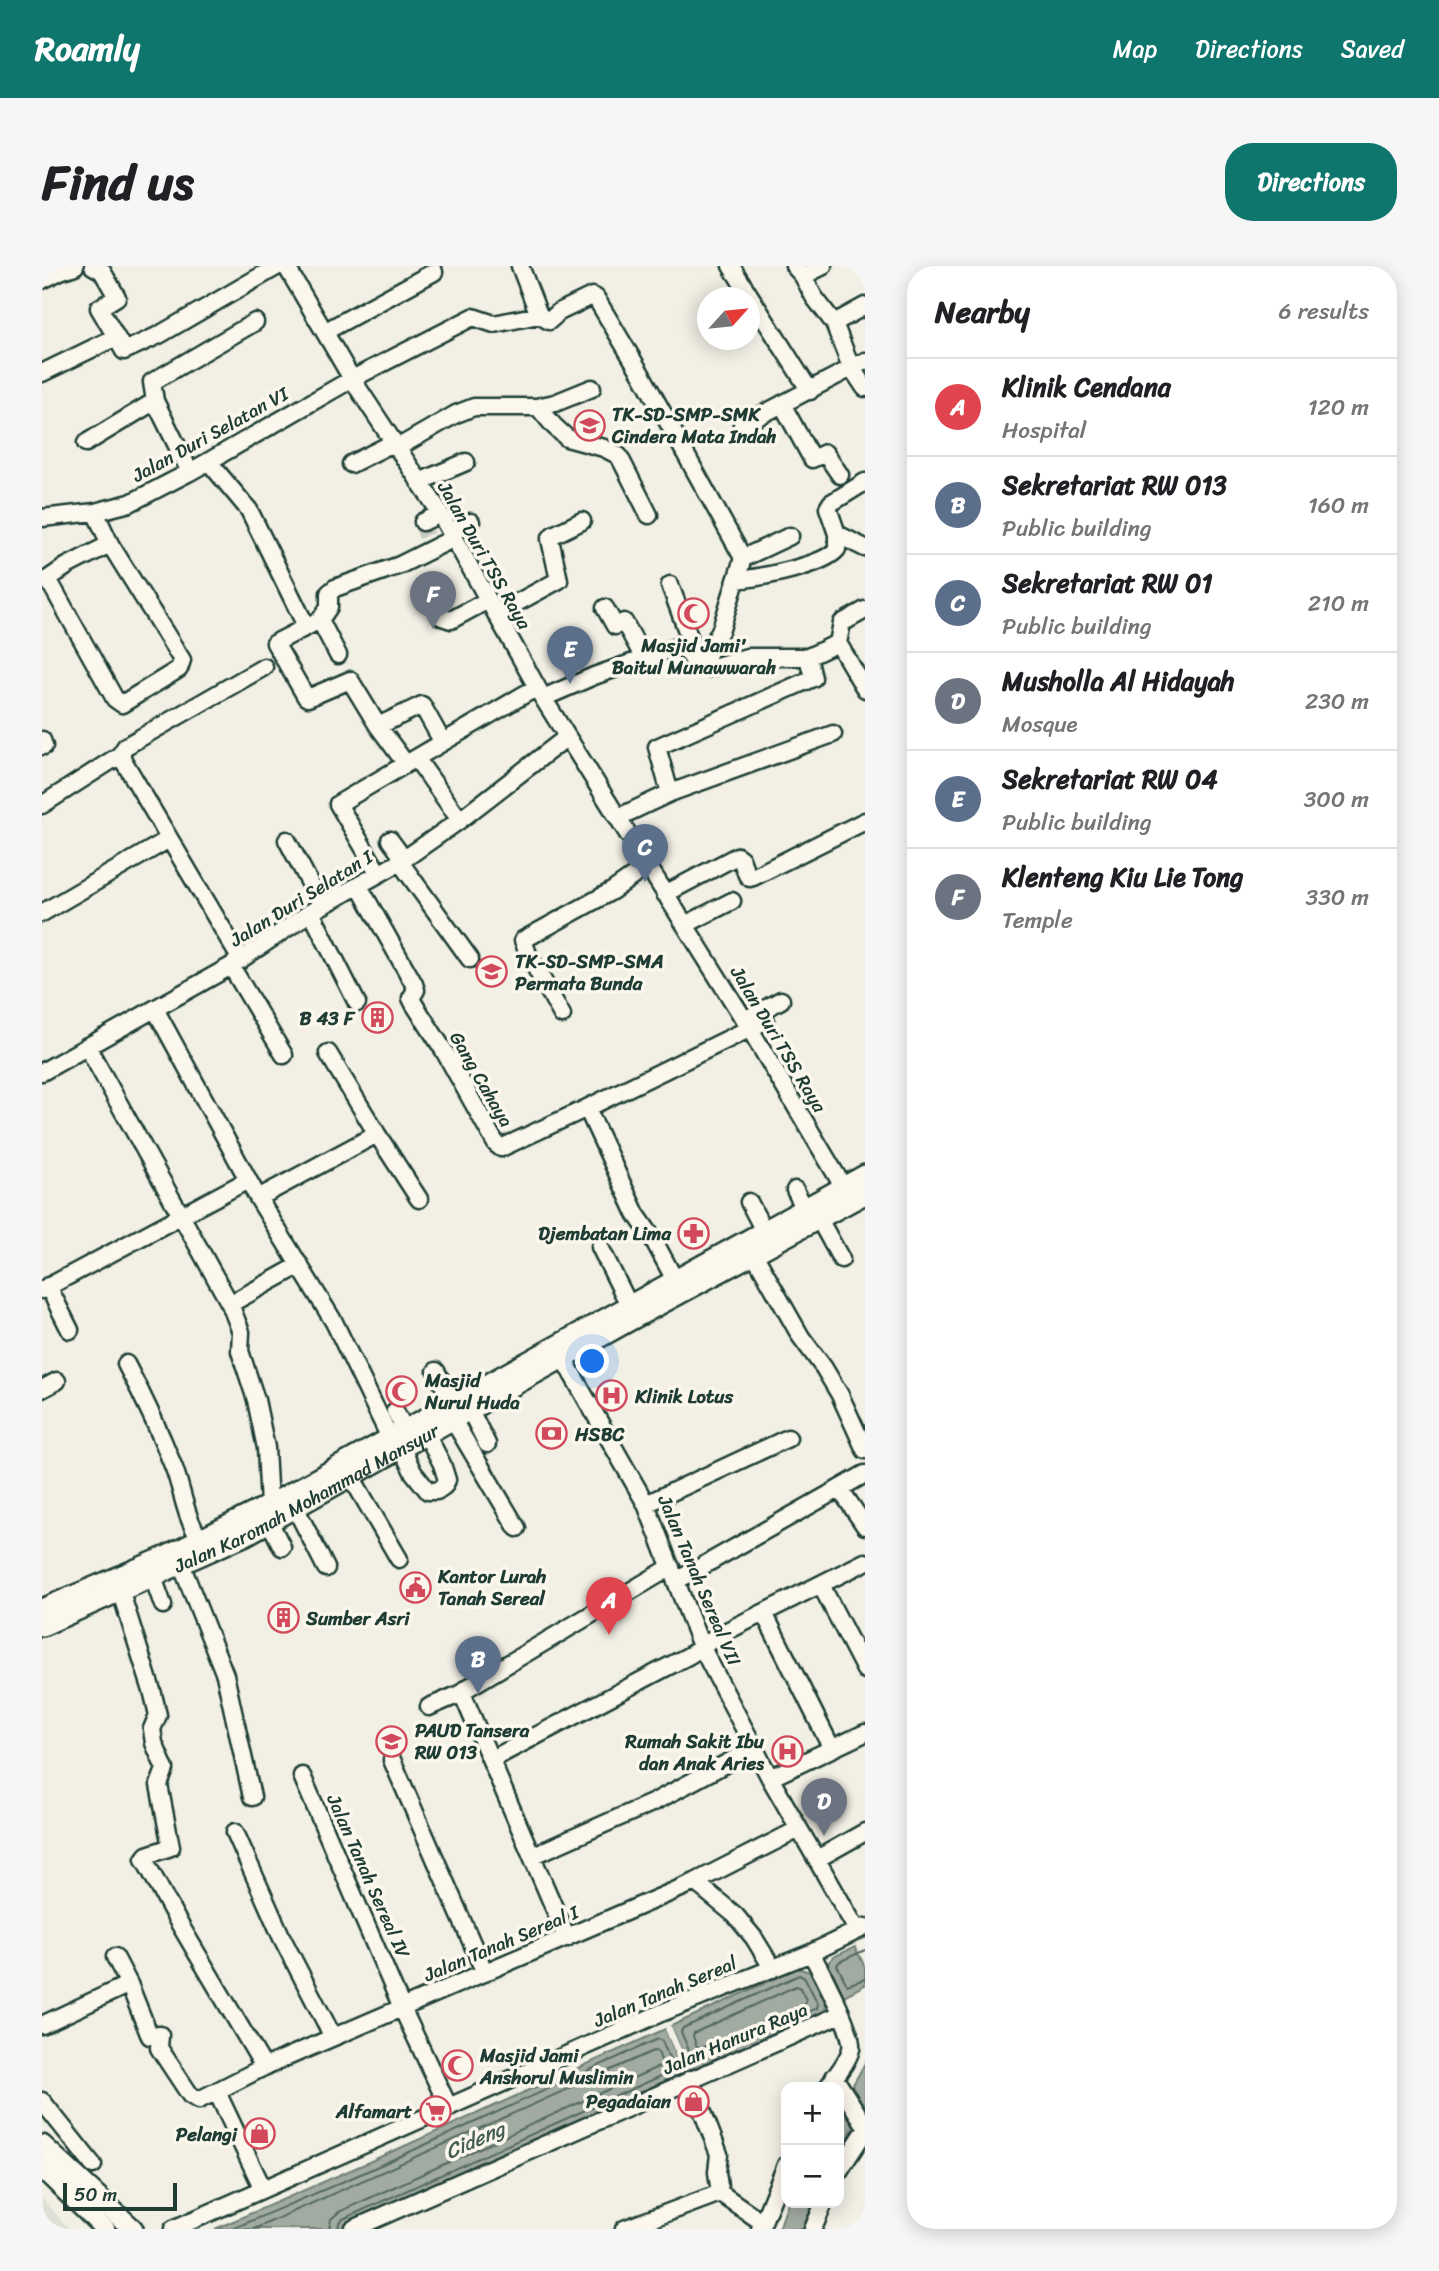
<!DOCTYPE html>
<html lang="en">
<head>
<meta charset="utf-8">
<style>
  body { margin:0; font-family:Sriracha,sans-serif; background:#f6f6f6; color:#202124 }
  .controls { position:absolute; right:21px; bottom:21px; display:grid; overflow:hidden; border-radius:14px; box-shadow:0 4px 18px #0003 }
  .controls button { width:63px; height:63px; display:grid; place-items:center; padding:0; border:0; border-bottom:2px solid #e0e0e0; background:#fff; color:#202124; font:35px sans-serif }
  .compass { position:absolute; left:655px; top:21px; width:63px; height:63px; border-radius:50%; background:#fff; box-shadow:0 4px 18px #0003; rotate:63deg }
  .scale { position:absolute; left:21px; bottom:18px; width:114px; box-sizing:border-box; padding-left:7px; border:4px solid #1f3d34; border-top:0; font-size:19px; line-height:24px; white-space:nowrap; color:#1f3d34; -webkit-text-stroke:5px #fbf7ec; paint-order:stroke }
  .you { position:absolute; left:551px; top:1096px; width:24px; height:24px; margin:-18px; border:5px solid #fff; border-radius:50%; background:#1a73e8; box-shadow:0 0 0 10px #1a73e833 }
  .badge { display:grid; place-items:center; width:46px; height:46px; border-radius:50%; background:#0f766e; color:#fff; font-size:23px; font-weight:700 }
  .pin { position:absolute; translate:-50% -58px; filter:drop-shadow(0 2px 4px #0008) }
  .pin::after { content:''; position:absolute; top:37px; width:24px; height:21px; background:inherit; clip-path:polygon(0 0,100% 0,50% 100%) }
  .list { margin:0; padding:0; list-style:none }
  h2 { display:flex; justify-content:space-between; align-items:center; height:91px; margin:0; padding:0 28px; font-size:30px }
  h2 small { font-size:23px; font-weight:400; color:#757577 }
  .list li { display:grid; grid-template-columns:46px 1fr auto; gap:21px; align-items:center; box-sizing:border-box; height:98px; padding:0 28px; border-top:2px solid #e0e0e0 }
  .list b { display:block; font-size:26px; white-space:nowrap }
  .list p { margin:0; font-size:23px; white-space:nowrap; color:#757577 }
  .list em { font-size:23px; font-style:normal; color:#757577 }
  .map { position:relative; flex:none; width:823px; height:1963px; overflow:hidden; border-radius:28px }
  header { display:flex; align-items:center; gap:42px; box-sizing:border-box; height:98px; padding:0 35px; background:#0f766e; color:#fff }
  header strong { font-size:33px }
  nav { display:flex; gap:38px; margin-inline-start:auto; font-size:24px }
  .intro { display:flex; align-items:center; justify-content:space-between; box-sizing:border-box; height:168px; padding:0 42px }
  h1 { margin:0; font-size:49px }
  .button { padding:18px 32px; border-radius:28px; background:#0f766e; color:#fff; font-size:24px; font-weight:700 }
  main { display:flex; gap:42px; padding:0 42px }
  aside { flex:1; background:#fff; border-radius:28px; box-shadow:0 4px 18px #0003 }
  .map>svg:first-child { display:block }
  .built { fill:#e0e1d6 }
  .water { fill:#a2aba1; stroke:#6e7f75; stroke-width:2 }
  .pier { fill:#f2f0e5 }
  .lines { fill:none; stroke-linecap:round; stroke-linejoin:round }
  .shore { stroke:#536960; stroke-width:2 }
  .minor-tunnel { stroke:#c8ccc2; stroke-width:16; stroke-dasharray:16 8; stroke-linecap:butt }
  .minor-casing { stroke:#1f3d34; stroke-width:21 }
  .major-casing { stroke:#1f3d34; stroke-width:24 }
  .minor { stroke:#fbf7ec; stroke-width:16 }
  .major { stroke:#fbf7ec; stroke-width:19 }
  .labels { text-anchor:middle; stroke-width:7; stroke-linejoin:round; paint-order:stroke }
  .poi-label { font-size:19px; font-weight:bold; fill:#1f3d34; stroke:#fbf7ec; text-anchor:start }
  .street-label { font-size:19px; fill:#1f3d34; stroke:#fbf7ec }
  .water-label { font-size:21px; font-style:italic; fill:#465e55; stroke:#fbf7ec }
</style>
</head>
<body>
<header>
<strong>Roamly</strong>
<nav><a>Map</a><a>Directions</a><a>Saved</a></nav>
</header>
<div class="intro"><h1>Find us</h1><a class="button">Directions</a></div>
<main>
<div class="map">
<svg width="823" height="1963" viewBox="0 0 823 1963">
  <rect width="100%" height="100%" fill="#f2f0e5"/>
  <filter id="ink" filterUnits="userSpaceOnUse"><feTurbulence type="fractalNoise" baseFrequency=".0143" numOctaves="2"/><feDisplacementMap in="SourceGraphic" scale="14" xChannelSelector="R" yChannelSelector="G"/><feConvolveMatrix kernelMatrix="1 2 1 2 8 2 1 2 1" color-interpolation-filters="sRGB"/></filter>
  <g filter="url(#ink)">
    <path class="built" d="M 0,1932 L 27,1963 L 0,1963 Z"/>
    <path class="water" d="M 813,1681 L 823,1701 L 823,1719 L 802,1730 L 786,1697 L 791,1691 Z
      M 756,1702 L 768,1706 L 784,1738 L 783,1745 L 648,1804 L 629,1760 Z
      M 623,1763 L 642,1807 L 296,1963 L 173,1963 L 318,1900 Z
      M 823,1797 L 823,1847 L 808,1824 Z
      M 797,1833 L 813,1858 L 797,1891 Z
      M 746,1937 L 774,1937 L 762,1963 L 737,1963 Z"/>
    <path class="pier" d="M 629,1760 L 648,1804 L 642,1807 L 623,1763 Z"/>
    <g class="lines">
      <path class="shore" d="M 823,1684 L 797,1696 L 795,1699 L 805,1719 L 823,1713
        M 757,1709 L 763,1712 L 776,1738 L 775,1742 L 655,1794 L 651,1793 L 639,1766 L 641,1762 Z
        M 754,1720 L 758,1722 L 764,1734 L 763,1738 L 659,1782 L 655,1781 L 651,1770 L 652,1767 Z
        M 190,1963 L 321,1907 L 616,1773 L 620,1775 L 631,1801 L 630,1805 L 301,1953 L 297,1957 L 296,1963
        M 212,1963 L 611,1785 L 616,1786 L 620,1797 L 618,1800 L 297,1946 L 289,1953 L 287,1963"/>
      <path class="minor-tunnel" d="M 381,256 L 379,257 L 385,271 L 392,271"/>
      <defs>
        <path id="minor" d="M 14,0 L 18,5 L 33,0
          M 244,0 L 310,113 L 395,242 L 501,432 L 708,763 L 802,922
          M 478,0 L 497,49
          M 689,0 L 768,125
          M 752,0 L 761,10 L 772,31 L 792,57 L 809,101 L 823,122
          M 761,10 L 781,0
          M 0,14 L 18,5
          M 792,57 L 823,40
          M 284,65 L 392,6
          M 74,71 L 82,85 L 117,69 L 236,0
          M 0,107 L 74,71 L 57,42 L 75,31 L 60,5 L 51,0
          M 113,135 L 110,116 L 213,56
          M 740,138 L 770,193 L 783,187 L 798,209
          M 496,141 L 512,160 L 525,172 L 562,182 L 577,190 L 607,249
          M 700,159 L 823,95
          M 44,177 L 113,135 L 148,206
          M 355,182 L 414,148 L 432,141 L 494,141 L 513,137 L 550,122
          M 167,196 L 207,244 L 264,360
          M 309,198 L 351,177
          M 377,216 L 424,196
          M 823,216 L 789,237 L 786,242 L 795,268 L 823,282
          M 53,246 L 68,278 L 140,394 L 137,403 L 80,438 L 73,433 L 6,313 L 25,300 L 68,278
          M 0,252 L 53,246 L 88,237 L 148,206 L 310,113 L 431,51 L 452,58 L 497,49 L 507,55 L 517,46 L 550,30 L 554,32 L 601,111 L 701,292
          M 381,256 L 398,248
          M 409,267 L 429,256
          M 694,314 C 716,312 782,300 795,283 L 795,268
          M 395,342 L 400,351 L 409,354 L 446,334
          M 563,342 L 573,360 L 582,356 L 602,392
          M 823,344 L 800,357 L 796,377 L 823,423
          M 454,348 L 517,314 L 508,273 L 511,269 L 540,255
          M 278,354 L 287,341 L 287,327 L 293,322 L 358,299 L 412,272
          M 641,379 L 653,397 L 659,401 L 668,402 L 705,391 L 766,391
          M 296,389 L 278,354 L 233,377 L 264,431 L 266,432 L 308,414 L 336,460 L 380,439 L 400,475
          M 659,401 L 679,363 L 701,292 L 748,270
          M 501,432 L 552,410 L 649,376 L 628,319
          M 336,460 L 364,498
          M 0,474 L 2,480
          M 78,489 L 199,694
          M 374,492 L 418,554
          M 628,527 L 615,481 L 771,412 L 766,391 L 796,377
          M 0,539 L 78,489 L 84,480 L 222,401
          M 577,551 L 628,527 L 791,468
          M 245,574 L 280,640
          M 348,574 L 362,593
          M 358,596 L 428,693
          M 337,608 L 296,538 L 495,421
          M 317,620 L 372,718 L 374,724 L 369,732 L 372,738 L 401,783 L 454,878 L 459,882 L 545,842 L 594,948 L 610,971 L 633,1014
          M 623,628 L 695,590 L 699,593 L 705,609 L 708,612 L 711,611 L 823,555
          M 269,646 L 315,737
          M 0,647 L 127,573
          M 643,659 L 690,635
          M 189,700 L 242,789
          M 113,743 L 216,932 L 292,1056 L 348,1172
          M 520,749 L 486,688 L 481,674 L 570,625 L 607,599
          M 703,754 L 739,734
          M 45,780 L 188,1038 L 199,1066 L 198,1085 L 214,1134 L 224,1182 L 227,1239
          M 286,787 L 335,868
          M 0,806 L 189,700 L 269,646 L 358,596 L 418,554 L 525,471
          M 545,842 L 723,755
          M 753,924 L 763,943
          M 216,932 L 335,868 L 377,933
          M 707,936 L 722,965
          M 777,953 L 799,993
          M 558,981 L 587,1039
          M 712,988 L 759,1071 L 782,1102 L 798,1129 L 823,1184
          M 6,1020 L 28,1064
          M 0,1024 L 206,914
          M 188,1038 L 258,999
          M 521,1092 L 604,1238 L 659,1380 L 728,1512 L 815,1664
          M 84,1098 C 102,1132 118,1166 132,1202 C 141,1226 143,1251 158,1273
          M 394,1105 L 411,1137
          M 0,1123 L 15,1115
          M 428,1144 L 445,1178
          M 353,1145 L 363,1164
          M 411,1154 L 475,1262
          M 360,1183 L 371,1206 L 386,1225 L 395,1225 L 402,1220 L 405,1214 L 400,1198 L 385,1169
          M 310,1212 L 357,1293
          M 798,1223 L 823,1260
          M 604,1238 L 746,1172
          M 254,1243 L 284,1302
          M 228,1257 L 240,1281
          M 139,1298 L 183,1409 L 210,1531
          M 111,1311 L 121,1339
          M 634,1315 L 823,1208
          M 779,1319 L 823,1404
          M 79,1327 L 111,1428 L 116,1449 L 110,1463 L 112,1477 L 123,1503 L 117,1519 L 129,1581 L 105,1589 L 102,1593 L 134,1652 L 222,1801
          M 722,1347 L 790,1483
          M 387,1441 L 420,1427
          M 450,1493 L 648,1389 L 679,1368 L 823,1296
          M 350,1494 L 443,1707
          M 260,1510 L 360,1742 L 407,1842
          M 728,1512 L 823,1467
          M 193,1566 L 240,1672 L 291,1771
          M 490,1590 L 612,1536 L 713,1482
          M 775,1593 L 823,1566
          M 653,1616 L 693,1649 L 712,1672 L 731,1703
          M 525,1672 L 420,1427 L 422,1424 L 629,1301
          M 769,1687 C 778,1703 813,1768 809,1783 C 806,1796 793,1810 786,1821
          M 73,1691 L 87,1718
          M 0,1759 L 87,1718 L 107,1768 L 108,1770 L 118,1769 L 117,1782 L 148,1829 L 157,1834 L 222,1801 L 653,1616 L 757,1563
          M 792,1811 L 823,1859
          M 648,1813 L 677,1888 L 675,1906 L 678,1927
          M 175,1826 L 221,1923
          M 0,1835 L 51,1899
          M 797,1905 L 823,1865
          M 131,1963 L 619,1747 L 769,1687 L 823,1661
          M 311,1963 L 799,1748
          M 582,1963 L 678,1927 L 720,1956
          M 718,1963 L 744,1899
          M 771,1963 L 782,1937"/>
        <g id="major">
          <path d="M 0,1343 L 125,1290 L 227,1239 L 823,909"/>
          <path id="s1" d="M 0,1360 L 204,1269 L 587,1055 L 823,928"/>
          <path d="M 0,1879 L 91,1963"/>
          <path d="M 0,1902 L 63,1963"/>
        </g>
      </defs>
      <use href="#minor" class="minor-casing"/>
      <use href="#major" class="major-casing"/>
      <use href="#minor" class="minor"/>
      <use href="#major" class="major"/>
    </g>
  </g>
  <defs>
    <symbol id="school-ring" viewBox="-11 -11 22 22"><circle r="9.5" fill="#fbf7ec" stroke="#d1495b" stroke-width="1.5"/><path d="M0-5L7-2L0 1L-7-2ZM-4 1L0 2.5L4 1V4Q0 6-4 4Z" fill="#d1495b"/></symbol>
    <symbol id="mosque-ring" viewBox="-11 -11 22 22"><circle r="9.5" fill="#fbf7ec" stroke="#d1495b" stroke-width="1.5"/><path d="M3.5-4.9A6 6 0 1 0 3.5 4.9A5 5 0 1 1 3.5-4.9Z" fill="#d1495b"/></symbol>
    <symbol id="building-ring" viewBox="-11 -11 22 22"><circle r="9.5" fill="#fbf7ec" stroke="#d1495b" stroke-width="1.5"/><path d="M-4-6H4V6H1V3H-1V6H-4ZM-2.5-4.3h1.7v1.8h-1.7ZM.8-4.3h1.7v1.8H.8ZM-2.5-1h1.7V.8h-1.7ZM.8-1h1.7V.8H.8Z" fill="#d1495b"/></symbol>
    <symbol id="pharmacy-ring" viewBox="-11 -11 22 22"><circle r="9.5" fill="#fbf7ec" stroke="#d1495b" stroke-width="1.5"/><path d="M-2-6h4v4h4v4h-4v4h-4v-4h-4v-4h4Z" fill="#d1495b"/></symbol>
    <symbol id="hospital-ring" viewBox="-11 -11 22 22"><circle r="9.5" fill="#fbf7ec" stroke="#d1495b" stroke-width="1.5"/><path d="M-5-5h3v3.5h4V-5h3V5h-3V1.5h-4V5h-3Z" fill="#d1495b"/></symbol>
    <symbol id="bank-ring" viewBox="-11 -11 22 22"><circle r="9.5" fill="#fbf7ec" stroke="#d1495b" stroke-width="1.5"/><path d="M-6-4H6V4H-6ZM0-2.3a2.3 2.3 0 1 0 0 4.6a2.3 2.3 0 1 0 0-4.6Z" fill="#d1495b"/></symbol>
    <symbol id="civic-ring" viewBox="-11 -11 22 22"><circle r="9.5" fill="#fbf7ec" stroke="#d1495b" stroke-width="1.5"/><path d="M-.6-6.5H3V-4.5H.6V-3L4-1V1h2V6H-6V1h2V-1L-.6-3ZM-1.2 2.5V6h2.4V2.5Z" fill="#d1495b"/></symbol>
    <symbol id="shop-ring" viewBox="-11 -11 22 22"><circle r="9.5" fill="#fbf7ec" stroke="#d1495b" stroke-width="1.5"/><path d="M-5-2.5h2.3a2.7 3.5 0 0 1 5.4 0H5L5.5 6h-11ZM-1.5-2.5h3a1.5 2.3 0 0 0-3 0Z" fill="#d1495b"/></symbol>
    <symbol id="supermarket-ring" viewBox="-11 -11 22 22"><circle r="9.5" fill="#fbf7ec" stroke="#d1495b" stroke-width="1.5"/><path d="M-6-5.5h2.5l.6 2H6L4.5 2H-2.5L-4.4-4H-6ZM-1.5 3.2a1.3 1.3 0 1 0 .1 0ZM3 3.2a1.3 1.3 0 1 0 .1 0Z" fill="#d1495b"/></symbol>
  </defs>
  <g fill-rule="evenodd">
    <use href="#school-ring" x="530" y="142" width="35" height="35"/>
    <use href="#mosque-ring" x="634" y="330" width="35" height="35"/>
    <use href="#school-ring" x="432" y="688" width="35" height="35"/>
    <use href="#building-ring" x="318" y="734" width="35" height="35"/>
    <use href="#pharmacy-ring" x="634" y="950" width="35" height="35"/>
    <use href="#mosque-ring" x="342" y="1108" width="35" height="35"/>
    <use href="#hospital-ring" x="552" y="1112" width="35" height="35"/>
    <use href="#bank-ring" x="492" y="1150" width="35" height="35"/>
    <use href="#civic-ring" x="356" y="1304" width="35" height="35"/>
    <use href="#building-ring" x="224" y="1334" width="35" height="35"/>
    <use href="#school-ring" x="332" y="1458" width="35" height="35"/>
    <use href="#hospital-ring" x="728" y="1468" width="35" height="35"/>
    <use href="#mosque-ring" x="398" y="1782" width="35" height="35"/>
    <use href="#shop-ring" x="634" y="1818" width="35" height="35"/>
    <use href="#supermarket-ring" x="376" y="1828" width="35" height="35"/>
    <use href="#shop-ring" x="200" y="1850" width="35" height="35"/>
  </g>
  <g class="labels">
    <g class="poi-label">
      <text x="570" y="155">TK-SD-SMP-SMK<tspan x="570" dy="22">Cindera Mata Indah</tspan></text>
      <text x="652" y="386" text-anchor="middle">Masjid Jami'<tspan x="652" dy="22">Baitul Munawwarah</tspan></text>
      <text x="473" y="702">TK-SD-SMP-SMA<tspan x="473" dy="22">Permata Bunda</tspan></text>
      <text x="312" y="759" text-anchor="end">B 43 F</text>
      <text x="629" y="974" text-anchor="end">Djembatan Lima</text>
      <text x="383" y="1121">Masjid<tspan x="383" dy="22">Nurul Huda</tspan></text>
      <text x="593" y="1137">Klinik Lotus</text>
      <text x="533" y="1175">HSBC</text>
      <text x="396" y="1317">Kantor Lurah<tspan x="396" dy="22">Tanah Sereal</tspan></text>
      <text x="264" y="1359">Sumber Asri</text>
      <text x="373" y="1471">PAUD Tansera<tspan x="373" dy="22">RW 013</tspan></text>
      <text x="722" y="1482" text-anchor="end">Rumah Sakit Ibu<tspan x="722" dy="22">dan Anak Aries</tspan></text>
      <text x="438" y="1796">Masjid Jami<tspan x="438" dy="22">Anshorul Muslimin</tspan></text>
      <text x="629" y="1842" text-anchor="end">Pegadaian</text>
      <text x="370" y="1852" text-anchor="end">Alfamart</text>
      <text x="195" y="1875" text-anchor="end">Pelangi</text>
    </g>
    <g class="street-label">
      <text transform="translate(168 168) rotate(-29)" y="7">Jalan Duri Selatan VI</text>
      <text transform="translate(443 289) rotate(60)" y="7">Jalan Duri TSS Raya</text>
      <text transform="translate(259 632) rotate(-32)" y="7">Jalan Duri Selatan I</text>
      <text transform="translate(737 773) rotate(59)" y="7">Jalan Duri TSS Raya</text>
      <text transform="translate(440 813) rotate(60)" y="7">Gang Cahaya</text>
      <text dy="7" stroke="none"><textPath href="#s1" startOffset="294">Jalan Karomah Mohammad Mansyur</textPath></text>
      <text transform="translate(658 1314) rotate(67)" y="7">Jalan Tanah Sereal VII</text>
      <text transform="translate(327 1610) rotate(66)" y="7">Jalan Tanah Sereal IV</text>
      <text transform="translate(459 1677) rotate(-23)" y="7">Jalan Tanah Sereal I</text>
      <text transform="translate(623 1725) rotate(-23)" y="7">Jalan Tanah Sereal</text>
      <text transform="translate(693 1772) rotate(-23)" y="7">Jalan Hanura Raya</text>
    </g>
    <g class="water-label">
      <text transform="translate(433 1874) rotate(-24)" y="7">Cideng</text>
    </g>
  </g>
</svg>
<div class="controls">
<button>+</button>
<button>−</button>
</div>
<svg class="compass" viewBox="-18 -18 36 36"><path d="M0-13l5 13h-10z" fill="#e53935"/><path d="M0 13l5-13h-10z" fill="#757577"/></svg>
<div class="scale">50 m</div>
<div class="you"></div>
<div class="pin badge" style="left:567px;top:1369px;background:#e0444e">A</div>
<div class="pin badge" style="left:436px;top:1428px;background:#5c6f8a">B</div>
<div class="pin badge" style="left:603px;top:616px;background:#5c6f8a">C</div>
<div class="pin badge" style="left:782px;top:1570px;background:#6b7280">D</div>
<div class="pin badge" style="left:528px;top:418px;background:#5c6f8a">E</div>
<div class="pin badge" style="left:391px;top:363px;background:#6b7280">F</div>
</div>
<aside>
<h2>Nearby<small>6 results</small></h2>
<ul class="list">
<li><span class="badge" style="background:#e0444e">A</span><div><b>Klinik Cendana</b><p>Hospital</p></div><em>120 m</em></li>
<li><span class="badge" style="background:#5c6f8a">B</span><div><b>Sekretariat RW 013</b><p>Public building</p></div><em>160 m</em></li>
<li><span class="badge" style="background:#5c6f8a">C</span><div><b>Sekretariat RW 01</b><p>Public building</p></div><em>210 m</em></li>
<li><span class="badge" style="background:#6b7280">D</span><div><b>Musholla Al Hidayah</b><p>Mosque</p></div><em>230 m</em></li>
<li><span class="badge" style="background:#5c6f8a">E</span><div><b>Sekretariat RW 04</b><p>Public building</p></div><em>300 m</em></li>
<li><span class="badge" style="background:#6b7280">F</span><div><b>Klenteng Kiu Lie Tong</b><p>Temple</p></div><em>330 m</em></li>
</ul>
</aside>
</main>
</body>
</html>
